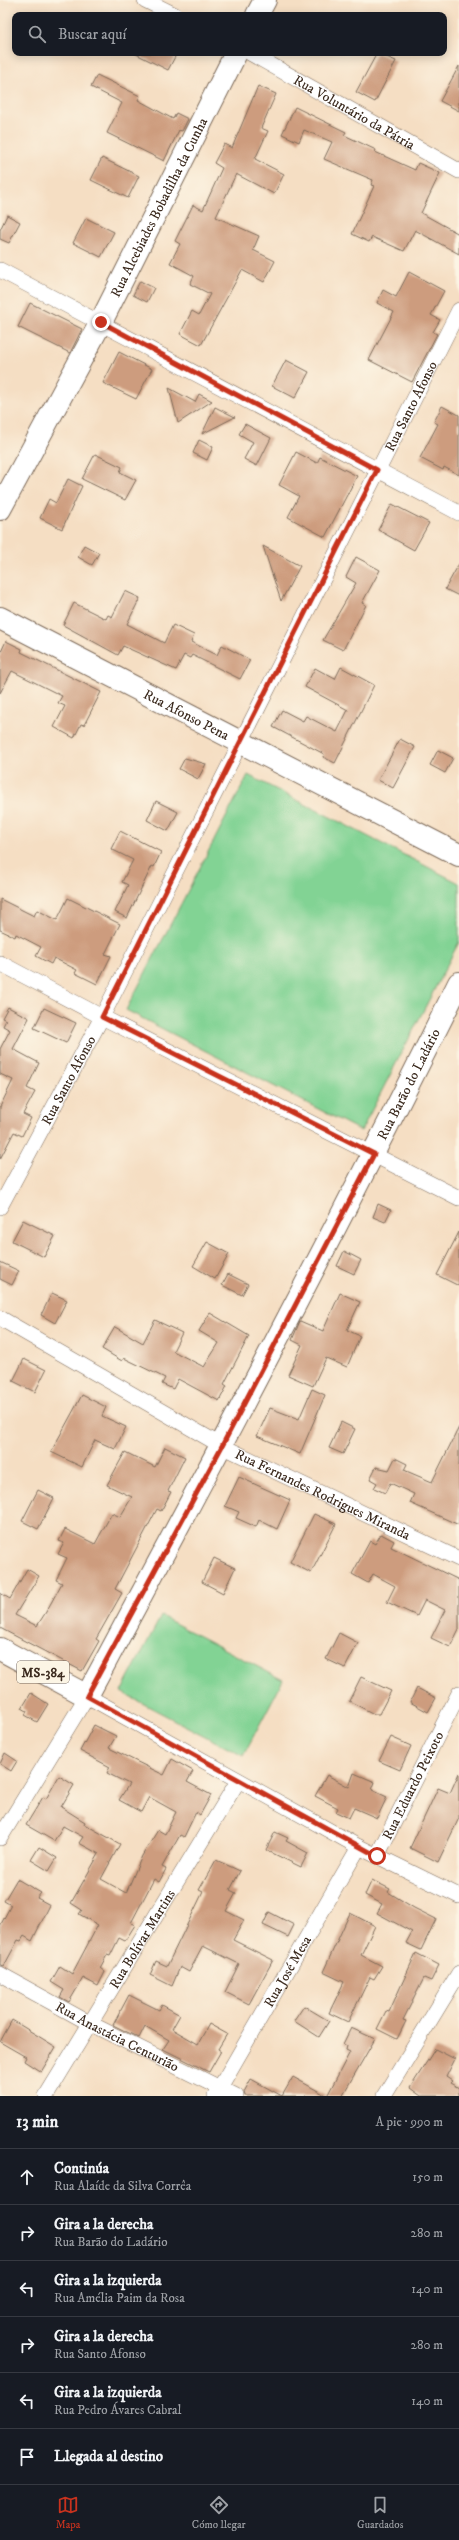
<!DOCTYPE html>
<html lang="es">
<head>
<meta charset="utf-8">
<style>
  body { margin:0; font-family:"IM FELL DW Pica",serif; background:#20242c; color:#f1f3f6 }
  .stop { position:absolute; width:12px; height:12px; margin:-9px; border:3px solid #c8321e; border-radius:50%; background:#fff }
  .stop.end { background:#c8321e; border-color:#fff; box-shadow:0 1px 4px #0008 }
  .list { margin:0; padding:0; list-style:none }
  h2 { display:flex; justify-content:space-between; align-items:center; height:52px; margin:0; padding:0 16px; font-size:17px }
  h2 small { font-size:13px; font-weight:400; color:#9ea1a6 }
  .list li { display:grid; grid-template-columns:26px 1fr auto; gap:12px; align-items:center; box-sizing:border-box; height:56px; padding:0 16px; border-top:1px solid #363941 }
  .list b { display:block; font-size:15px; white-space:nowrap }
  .list p { margin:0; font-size:13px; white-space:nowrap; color:#9ea1a6 }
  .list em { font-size:13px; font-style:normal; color:#9ea1a6 }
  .icon { flex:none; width:22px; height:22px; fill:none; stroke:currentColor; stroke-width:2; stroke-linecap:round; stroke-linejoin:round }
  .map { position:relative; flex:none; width:459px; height:2096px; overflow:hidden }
  .search { position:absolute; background:#171b24; box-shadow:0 2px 10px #0003; left:12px; right:12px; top:12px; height:44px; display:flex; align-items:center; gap:10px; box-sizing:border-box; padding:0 14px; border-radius:8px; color:#9ea1a6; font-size:15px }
  .sheet { height:388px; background:#171b24 }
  nav { display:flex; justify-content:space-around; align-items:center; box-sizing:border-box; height:56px; border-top:1px solid #363941; background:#171b24; font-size:11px; color:#9ea1a6 }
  nav a { display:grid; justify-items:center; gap:2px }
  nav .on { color:#c8321e }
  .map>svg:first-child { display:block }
  .green { fill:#82d394; stroke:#5e7e59 }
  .building { fill:#cd9c7e }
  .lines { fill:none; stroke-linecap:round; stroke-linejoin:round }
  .street-casing { stroke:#7c6958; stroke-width:16 }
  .secondary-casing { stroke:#7c6958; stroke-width:24 }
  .primary-casing { stroke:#7c6958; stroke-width:24 }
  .street { stroke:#fff; stroke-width:15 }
  .secondary { stroke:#fff; stroke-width:22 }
  .primary { stroke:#fff; stroke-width:22 }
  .route { stroke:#c8321e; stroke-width:5 }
  .labels { text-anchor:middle; stroke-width:3; stroke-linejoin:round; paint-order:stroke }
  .shield { fill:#fcf5e5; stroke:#75675a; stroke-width:1 }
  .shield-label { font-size:13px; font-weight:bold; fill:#3b2a1e }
  .street-label { font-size:14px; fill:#3b2a1e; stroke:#fcf5e5 }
</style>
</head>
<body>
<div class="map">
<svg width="459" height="2096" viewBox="0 0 459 2096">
  <rect width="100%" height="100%" fill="#fcf5e5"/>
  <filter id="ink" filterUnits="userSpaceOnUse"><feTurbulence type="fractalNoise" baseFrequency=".025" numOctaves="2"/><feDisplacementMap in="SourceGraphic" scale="8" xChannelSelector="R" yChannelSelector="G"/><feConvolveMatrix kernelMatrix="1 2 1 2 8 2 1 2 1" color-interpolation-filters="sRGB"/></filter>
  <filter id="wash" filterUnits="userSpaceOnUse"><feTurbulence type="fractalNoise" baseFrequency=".012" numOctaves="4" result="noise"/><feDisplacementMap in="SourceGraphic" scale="16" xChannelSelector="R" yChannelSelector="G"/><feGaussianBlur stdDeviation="0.9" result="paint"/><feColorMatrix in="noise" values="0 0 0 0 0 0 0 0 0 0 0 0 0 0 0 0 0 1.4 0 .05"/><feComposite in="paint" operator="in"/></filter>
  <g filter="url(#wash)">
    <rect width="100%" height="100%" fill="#f5dec3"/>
    <path class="green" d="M 248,775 L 459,883 L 459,942 L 361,1131 L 126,1010 Z
      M 161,1616 L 283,1680 L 243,1756 L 121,1692 Z"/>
    <g id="blocks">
      <path class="building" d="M 134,53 L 177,53 L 168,70 Z
        M 377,53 L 396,61 L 375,102 L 356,92 Z
        M 459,66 L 459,111 L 440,101 Z
        M 97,75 L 140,96 L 138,100 L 173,119 L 176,113 L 188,119 L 182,131 L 179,130 L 164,161 L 107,133 L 122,103 L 91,87 Z
        M 258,86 L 276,94 L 261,128 L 268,131 L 255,159 L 284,174 L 274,194 L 236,174 L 216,217 L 259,236 L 253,250 L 275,261 L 264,282 L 242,270 L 201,345 L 180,334 L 192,311 L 199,315 L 210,294 L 190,284 L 194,276 L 170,263 L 180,244 L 175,241 L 193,205 L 203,210 L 222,168 L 214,163 L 224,144 L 232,148 Z
        M 295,107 L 346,132 L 344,135 L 376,150 L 375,152 L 415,170 L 418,163 L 440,173 L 421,213 L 459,234 L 459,254 L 415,230 L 404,251 L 372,237 L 369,242 L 352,234 L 374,186 L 371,185 L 373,180 L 324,159 L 332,142 L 304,130 L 299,142 L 282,134 Z
        M 102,158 L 139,176 L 128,198 L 91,180 Z
        M 7,215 L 20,222 L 9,243 L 0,239 L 0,230 Z
        M 86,218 L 114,232 L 101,257 L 73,243 Z
        M 409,272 L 444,291 L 431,315 L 440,320 L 433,332 L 437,334 L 412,382 L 369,360 L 394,312 L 377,303 L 383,290 L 396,297 Z
        M 140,281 L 154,288 L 147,302 L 133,295 Z
        M 30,303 L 82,329 L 70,353 L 18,327 Z
        M 119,352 L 152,369 L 136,399 L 103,383 Z
        M 286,360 L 309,372 L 295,398 L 272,386 Z
        M 169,388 L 195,402 L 199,394 L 212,401 L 178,423 Z
        M 442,406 L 459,415 L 459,475 L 444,467 L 443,470 L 420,458 L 438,424 L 434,422 Z
        M 215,407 L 235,417 L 202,434 Z
        M 245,424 L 271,438 L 257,466 L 244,459 L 253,442 L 239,434 Z
        M 199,440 L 213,447 L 207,460 L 193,453 Z
        M 296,452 L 317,463 L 320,457 L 357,476 L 325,537 L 288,517 L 299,496 L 279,485 Z
        M 95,454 L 122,467 L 120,472 L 136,480 L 125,500 L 82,479 Z
        M 68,479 L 82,486 L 62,529 L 40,518 L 49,499 L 56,503 Z
        M 392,504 L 429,523 L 414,550 L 378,530 Z
        M 84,545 L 99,553 L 92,565 L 78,557 Z
        M 263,546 L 300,566 L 281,601 L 272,574 Z
        M 356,557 L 380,570 L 362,603 L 366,605 L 343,650 L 323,640 L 356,583 L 346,577 Z
        M 459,564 L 459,596 L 445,589 Z
        M 125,591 L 140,598 L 127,624 L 164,643 L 173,625 L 194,635 L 191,642 L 217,655 L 222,645 L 250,660 L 240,679 L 192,655 L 190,658 L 184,655 L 176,670 L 123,646 L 118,655 L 63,625 L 74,603 L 106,619 L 108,615 L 112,617 Z
        M 6,641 L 22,649 L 21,652 L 101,692 L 84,725 L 81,724 L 74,738 L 54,727 L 65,706 L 58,703 L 62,696 L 12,671 L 0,693 L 0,654 Z
        M 341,667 L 374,685 L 335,763 L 323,757 L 324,754 L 273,727 L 282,710 L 303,721 L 306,716 L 337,732 L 348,710 L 305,687 L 315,668 L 335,679 Z
        M 400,739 L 415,747 L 393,788 L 378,780 Z
        M 438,750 L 453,758 L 445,773 L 430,765 Z
        M 185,758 L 206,764 L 198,779 L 179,769 Z
        M 156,801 L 178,812 L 168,831 L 147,820 Z
        M 120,831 L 161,852 L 154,867 L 152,866 L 127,918 L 115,912 L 128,885 L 122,882 L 133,860 L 111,849 Z
        M 68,898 L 120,924 L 105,954 L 111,956 L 97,984 L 75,973 L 77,970 L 54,958 L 51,964 L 36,956 L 41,947 L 16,934 L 15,937 L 0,930 L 0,899 L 34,916 L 37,910 L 57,920 Z
        M 8,1007 L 29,1018 L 13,1049 L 39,1063 L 27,1088 L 35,1092 L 23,1114 L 31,1118 L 22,1136 L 14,1132 L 0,1159 L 0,1107 L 13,1080 L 0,1074 L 0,1049 L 10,1030 L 3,1026 L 6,1020 L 2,1018 Z
        M 44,1008 L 76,1023 L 66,1043 L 34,1028 Z
        M 378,1204 L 391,1210 L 385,1222 L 373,1217 Z
        M 23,1220 L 55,1236 L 44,1257 L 12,1241 Z
        M 459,1232 L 459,1286 L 437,1275 Z
        M 207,1242 L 229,1254 L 215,1279 L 193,1266 Z
        M 344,1251 L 361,1260 L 354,1274 L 337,1266 Z
        M 0,1262 L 19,1271 L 12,1285 L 0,1279 Z
        M 228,1274 L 248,1284 L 242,1295 L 222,1285 Z
        M 52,1293 L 67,1300 L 55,1323 L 41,1315 Z
        M 340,1293 L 360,1302 L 347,1330 L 360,1336 L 347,1367 L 326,1358 L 313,1386 L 288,1375 L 302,1345 L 292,1340 L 300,1321 L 323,1331 Z
        M 210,1313 L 249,1336 L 224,1384 L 227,1386 L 219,1401 L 178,1379 L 173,1389 L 162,1384 L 165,1378 L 124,1358 L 122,1361 L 102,1349 L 115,1327 L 143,1343 L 155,1320 L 182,1333 L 173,1351 L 204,1367 L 219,1343 L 199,1331 Z
        M 24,1359 L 46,1370 L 35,1392 L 13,1381 Z
        M 312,1389 L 325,1395 L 300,1454 L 257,1436 L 270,1408 L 299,1419 Z
        M 82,1395 L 106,1407 L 102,1416 L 126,1427 L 115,1449 L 95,1440 L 82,1467 L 51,1452 Z
        M 341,1422 L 355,1429 L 343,1454 L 329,1448 Z
        M 459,1427 L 459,1525 L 410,1503 L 414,1494 L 390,1483 L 385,1493 L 374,1488 L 377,1483 L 370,1479 L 376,1467 L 389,1470 L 395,1458 L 407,1464 L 404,1470 L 432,1482 Z
        M 165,1447 L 185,1457 L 168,1491 L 171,1492 L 161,1511 L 157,1509 L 115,1589 L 122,1593 L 96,1639 L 99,1641 L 82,1671 L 0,1628 L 0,1593 L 10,1599 L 27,1569 L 39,1576 L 15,1615 L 37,1626 L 46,1612 L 62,1583 L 56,1580 L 67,1558 L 58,1554 L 64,1543 L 59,1541 L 65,1529 L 95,1544 L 112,1513 L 120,1517 L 132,1497 L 107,1485 L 125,1452 L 155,1467 Z
        M 239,1477 L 290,1500 L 277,1529 L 259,1520 L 256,1527 L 236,1518 L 239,1512 L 225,1506 Z
        M 38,1490 L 54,1498 L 38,1529 L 22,1521 Z
        M 314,1514 L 336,1524 L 311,1573 L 290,1562 Z
        M 381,1534 L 394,1541 L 391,1547 L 459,1580 L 459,1629 L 450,1647 L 431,1638 L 445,1610 L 425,1600 L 417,1616 L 387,1602 L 395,1586 L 373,1574 L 368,1583 L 352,1574 L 370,1541 L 375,1544 Z
        M 214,1558 L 235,1568 L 223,1593 L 202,1582 Z
        M 339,1633 L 358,1643 L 345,1668 L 326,1659 Z
        M 361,1677 L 391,1691 L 379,1714 L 374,1714 L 349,1701 Z
        M 417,1688 L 436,1698 L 428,1712 L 410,1702 Z
        M 31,1693 L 48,1704 L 37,1722 L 25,1715 L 27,1711 L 22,1708 Z
        M 94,1725 L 116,1736 L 109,1748 L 164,1775 L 172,1759 L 193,1771 L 187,1782 L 211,1795 L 200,1815 L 196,1812 L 184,1837 L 180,1835 L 162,1867 L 166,1869 L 159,1882 L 154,1879 L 131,1923 L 135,1925 L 125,1941 L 119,1938 L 110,1956 L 107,1955 L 100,1968 L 105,1972 L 98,1986 L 83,1978 L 69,2002 L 60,1997 L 64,1990 L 51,1982 L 60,1966 L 72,1974 L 98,1925 L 79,1914 L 82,1910 L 71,1903 L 99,1854 L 79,1843 L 83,1837 L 63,1826 L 54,1841 L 26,1825 L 43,1797 L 46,1799 L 59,1776 L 74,1785 L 61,1807 L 85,1822 L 84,1824 L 120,1844 L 101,1879 L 126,1893 L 142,1856 L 158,1830 L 165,1834 L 176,1812 L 149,1797 L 141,1812 L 119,1800 L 129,1784 L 107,1773 L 110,1767 L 80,1751 Z
        M 391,1737 L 411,1746 L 400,1770 L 379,1761 Z
        M 5,1753 L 17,1761 L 11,1771 L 0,1764 Z
        M 354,1773 L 375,1782 L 372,1790 L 387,1797 L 377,1818 L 354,1808 L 349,1818 L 336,1812 L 338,1808 L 315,1796 L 327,1775 L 349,1787 Z
        M 459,1773 L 459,1818 L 438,1862 L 410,1848 L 438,1788 L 450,1793 Z
        M 275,1832 L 288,1838 L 286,1841 L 308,1853 L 301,1867 L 266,1850 Z
        M 39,1847 L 57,1858 L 49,1871 L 31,1860 Z
        M 216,1860 L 240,1871 L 230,1890 L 236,1893 L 226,1911 L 244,1920 L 233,1940 L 273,1960 L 249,2004 L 225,1992 L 239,1964 L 203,1946 L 189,1972 L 180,1967 L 172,1986 L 150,1975 L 156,1961 L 167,1966 L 203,1892 L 199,1890 Z
        M 17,1879 L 41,1893 L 37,1898 L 50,1905 L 32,1941 L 24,1936 L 21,1941 L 18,1940 L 4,1966 L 0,1965 L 0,1926 L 11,1905 L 4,1901 Z
        M 372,1880 L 390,1889 L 388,1892 L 414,1908 L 436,1919 L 421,1950 L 406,1943 L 412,1932 L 377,1913 L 382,1904 L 365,1895 Z
        M 269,1912 L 294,1925 L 288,1937 L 263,1925 Z
        M 350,1913 L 375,1926 L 361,1955 L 382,1966 L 374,1979 L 370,1977 L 348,2022 L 329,2013 L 344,1982 L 323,1972 Z
        M 416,1953 L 439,1965 L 431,1981 L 424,1978 L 403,2020 L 406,2021 L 397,2039 L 377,2029 L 386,2011 L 389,2012 Z
        M 129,1995 L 159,2010 L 162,2005 L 180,2015 L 172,2029 L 198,2044 L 209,2024 L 227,2034 L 218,2049 L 221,2051 L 209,2072 L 163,2049 L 169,2040 L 145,2026 L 139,2038 L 113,2025 Z
        M 304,2006 L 329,2021 L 319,2037 L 294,2021 Z
        M 12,2020 L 56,2047 L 41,2072 L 24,2061 L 26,2057 L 0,2042 Z
        M 351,2028 L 375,2039 L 342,2096 L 245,2096 L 244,2092 L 251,2079 L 282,2096 L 293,2077 L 327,2096 L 350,2052 L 346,2050 L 347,2046 L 343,2044 Z
        M 435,2049 L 455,2059 L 446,2077 L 452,2081 L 450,2083 L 459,2088 L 459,2096 L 421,2096 L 410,2088 Z"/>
    </g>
  </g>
  <g filter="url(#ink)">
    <use href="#blocks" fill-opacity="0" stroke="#7c6958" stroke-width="1"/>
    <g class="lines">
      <defs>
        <g id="street">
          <path d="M 145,0 L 175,15"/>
          <path id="s1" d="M 250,53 L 459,171"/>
          <path d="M 0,270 L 459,513"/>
          <path d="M 0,963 L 102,1017 L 459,1198"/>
          <path id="s2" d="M 0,1207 L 102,1017 L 459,310"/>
          <path id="s3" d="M 0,1318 L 222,1446 L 459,1559"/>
          <path d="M 0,1838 L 87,1696 L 359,1847 L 459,1896"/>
          <path id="s4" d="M 377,1856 L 459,1693"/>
          <path id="s5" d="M 0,1974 L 91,2024 L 236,2096"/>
          <path id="s6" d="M 46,2096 L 238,1781"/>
          <path id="s7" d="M 215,2096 L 359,1847"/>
          <path d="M 384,2096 L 459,1973"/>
        </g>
        <g id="secondary">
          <path d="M 257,15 L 265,0"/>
          <path id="s8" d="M 0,509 L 101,322 L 236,53"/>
          <path id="s9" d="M 0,618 L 459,855"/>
        </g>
        <g id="primary">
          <path id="s10" d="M 0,1649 L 87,1696 C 214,1460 340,1223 459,983"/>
        </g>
      </defs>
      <use href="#street" class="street-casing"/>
      <use href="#secondary" class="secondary-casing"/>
      <use href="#primary" class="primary-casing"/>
      <use href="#street" class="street"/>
      <use href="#secondary" class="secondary"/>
      <use href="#primary" class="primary"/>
    </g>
  </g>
  <g class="lines" filter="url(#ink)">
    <path class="route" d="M 101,322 L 377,470 L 102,1017 L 374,1154 L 222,1446 L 87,1696 L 377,1856"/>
  </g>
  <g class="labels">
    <rect class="shield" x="17" y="1661" width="52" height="22" rx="3"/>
    <g class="shield-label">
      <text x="43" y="1677">MS-384</text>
    </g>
    <g class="street-label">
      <text dy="5" stroke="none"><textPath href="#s1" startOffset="120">Rua Voluntário da Pátria</textPath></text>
      <text dy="5" stroke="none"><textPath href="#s8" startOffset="341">Rua Alcebiades Bobadilha da Cunha</textPath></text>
      <text dy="5" stroke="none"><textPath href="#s2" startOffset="900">Rua Santo Afonso</textPath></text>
      <text dy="5" stroke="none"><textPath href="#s9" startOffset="210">Rua Afonso Pena</textPath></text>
      <text dy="5" stroke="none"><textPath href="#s2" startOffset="144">Rua Santo Afonso</textPath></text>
      <text dy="5" stroke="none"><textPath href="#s10" startOffset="790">Rua Barão do Ladário</textPath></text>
      <text dy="5" stroke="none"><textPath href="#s3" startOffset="368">Rua Fernandes Rodrigues Miranda</textPath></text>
      <text dy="5" stroke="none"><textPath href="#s4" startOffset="79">Rua Eduardo Peixoto</textPath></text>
      <text dy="5" stroke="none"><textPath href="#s6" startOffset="184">Rua Bolívar Martins</textPath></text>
      <text dy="5" stroke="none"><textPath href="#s7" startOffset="144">Rua José Mesa</textPath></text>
      <text dy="5" stroke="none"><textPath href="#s5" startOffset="133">Rua Anastácia Centurião</textPath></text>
    </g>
  </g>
</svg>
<div class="stop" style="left:377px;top:1856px"></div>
<div class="stop end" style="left:101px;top:322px"></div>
<div class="search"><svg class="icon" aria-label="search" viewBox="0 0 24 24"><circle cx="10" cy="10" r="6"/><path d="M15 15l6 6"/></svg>Buscar aquí</div>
</div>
<section class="sheet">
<h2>13 min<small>A pie · 990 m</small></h2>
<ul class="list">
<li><svg class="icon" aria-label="ahead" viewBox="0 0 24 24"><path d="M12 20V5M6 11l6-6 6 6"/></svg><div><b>Continúa</b><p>Rua Alaíde da Silva Corrêa</p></div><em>150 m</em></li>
<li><svg class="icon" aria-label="right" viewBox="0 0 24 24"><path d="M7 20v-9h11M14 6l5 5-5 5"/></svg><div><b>Gira a la derecha</b><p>Rua Barão do Ladário</p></div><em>280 m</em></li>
<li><svg class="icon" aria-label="left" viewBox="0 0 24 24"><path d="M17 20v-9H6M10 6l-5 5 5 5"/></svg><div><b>Gira a la izquierda</b><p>Rua Amélia Paim da Rosa</p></div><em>140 m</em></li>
<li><svg class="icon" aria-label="right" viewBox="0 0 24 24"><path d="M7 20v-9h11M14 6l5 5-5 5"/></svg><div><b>Gira a la derecha</b><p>Rua Santo Afonso</p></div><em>280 m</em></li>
<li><svg class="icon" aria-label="left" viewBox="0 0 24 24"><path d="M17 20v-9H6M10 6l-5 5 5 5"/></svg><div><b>Gira a la izquierda</b><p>Rua Pedro Ávares Cabral</p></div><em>140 m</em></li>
<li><svg class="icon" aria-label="arrive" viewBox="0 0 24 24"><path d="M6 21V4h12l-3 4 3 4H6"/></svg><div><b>Llegada al destino</b></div></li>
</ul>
</section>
<nav>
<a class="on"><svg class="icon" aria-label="map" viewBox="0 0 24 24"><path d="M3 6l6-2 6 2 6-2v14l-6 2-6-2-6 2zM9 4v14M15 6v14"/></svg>Mapa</a>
<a><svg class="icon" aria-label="directions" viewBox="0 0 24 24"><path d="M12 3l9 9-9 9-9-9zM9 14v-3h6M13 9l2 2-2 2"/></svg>Cómo llegar</a>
<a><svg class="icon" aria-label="saved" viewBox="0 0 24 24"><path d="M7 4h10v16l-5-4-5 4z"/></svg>Guardados</a>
</nav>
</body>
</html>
